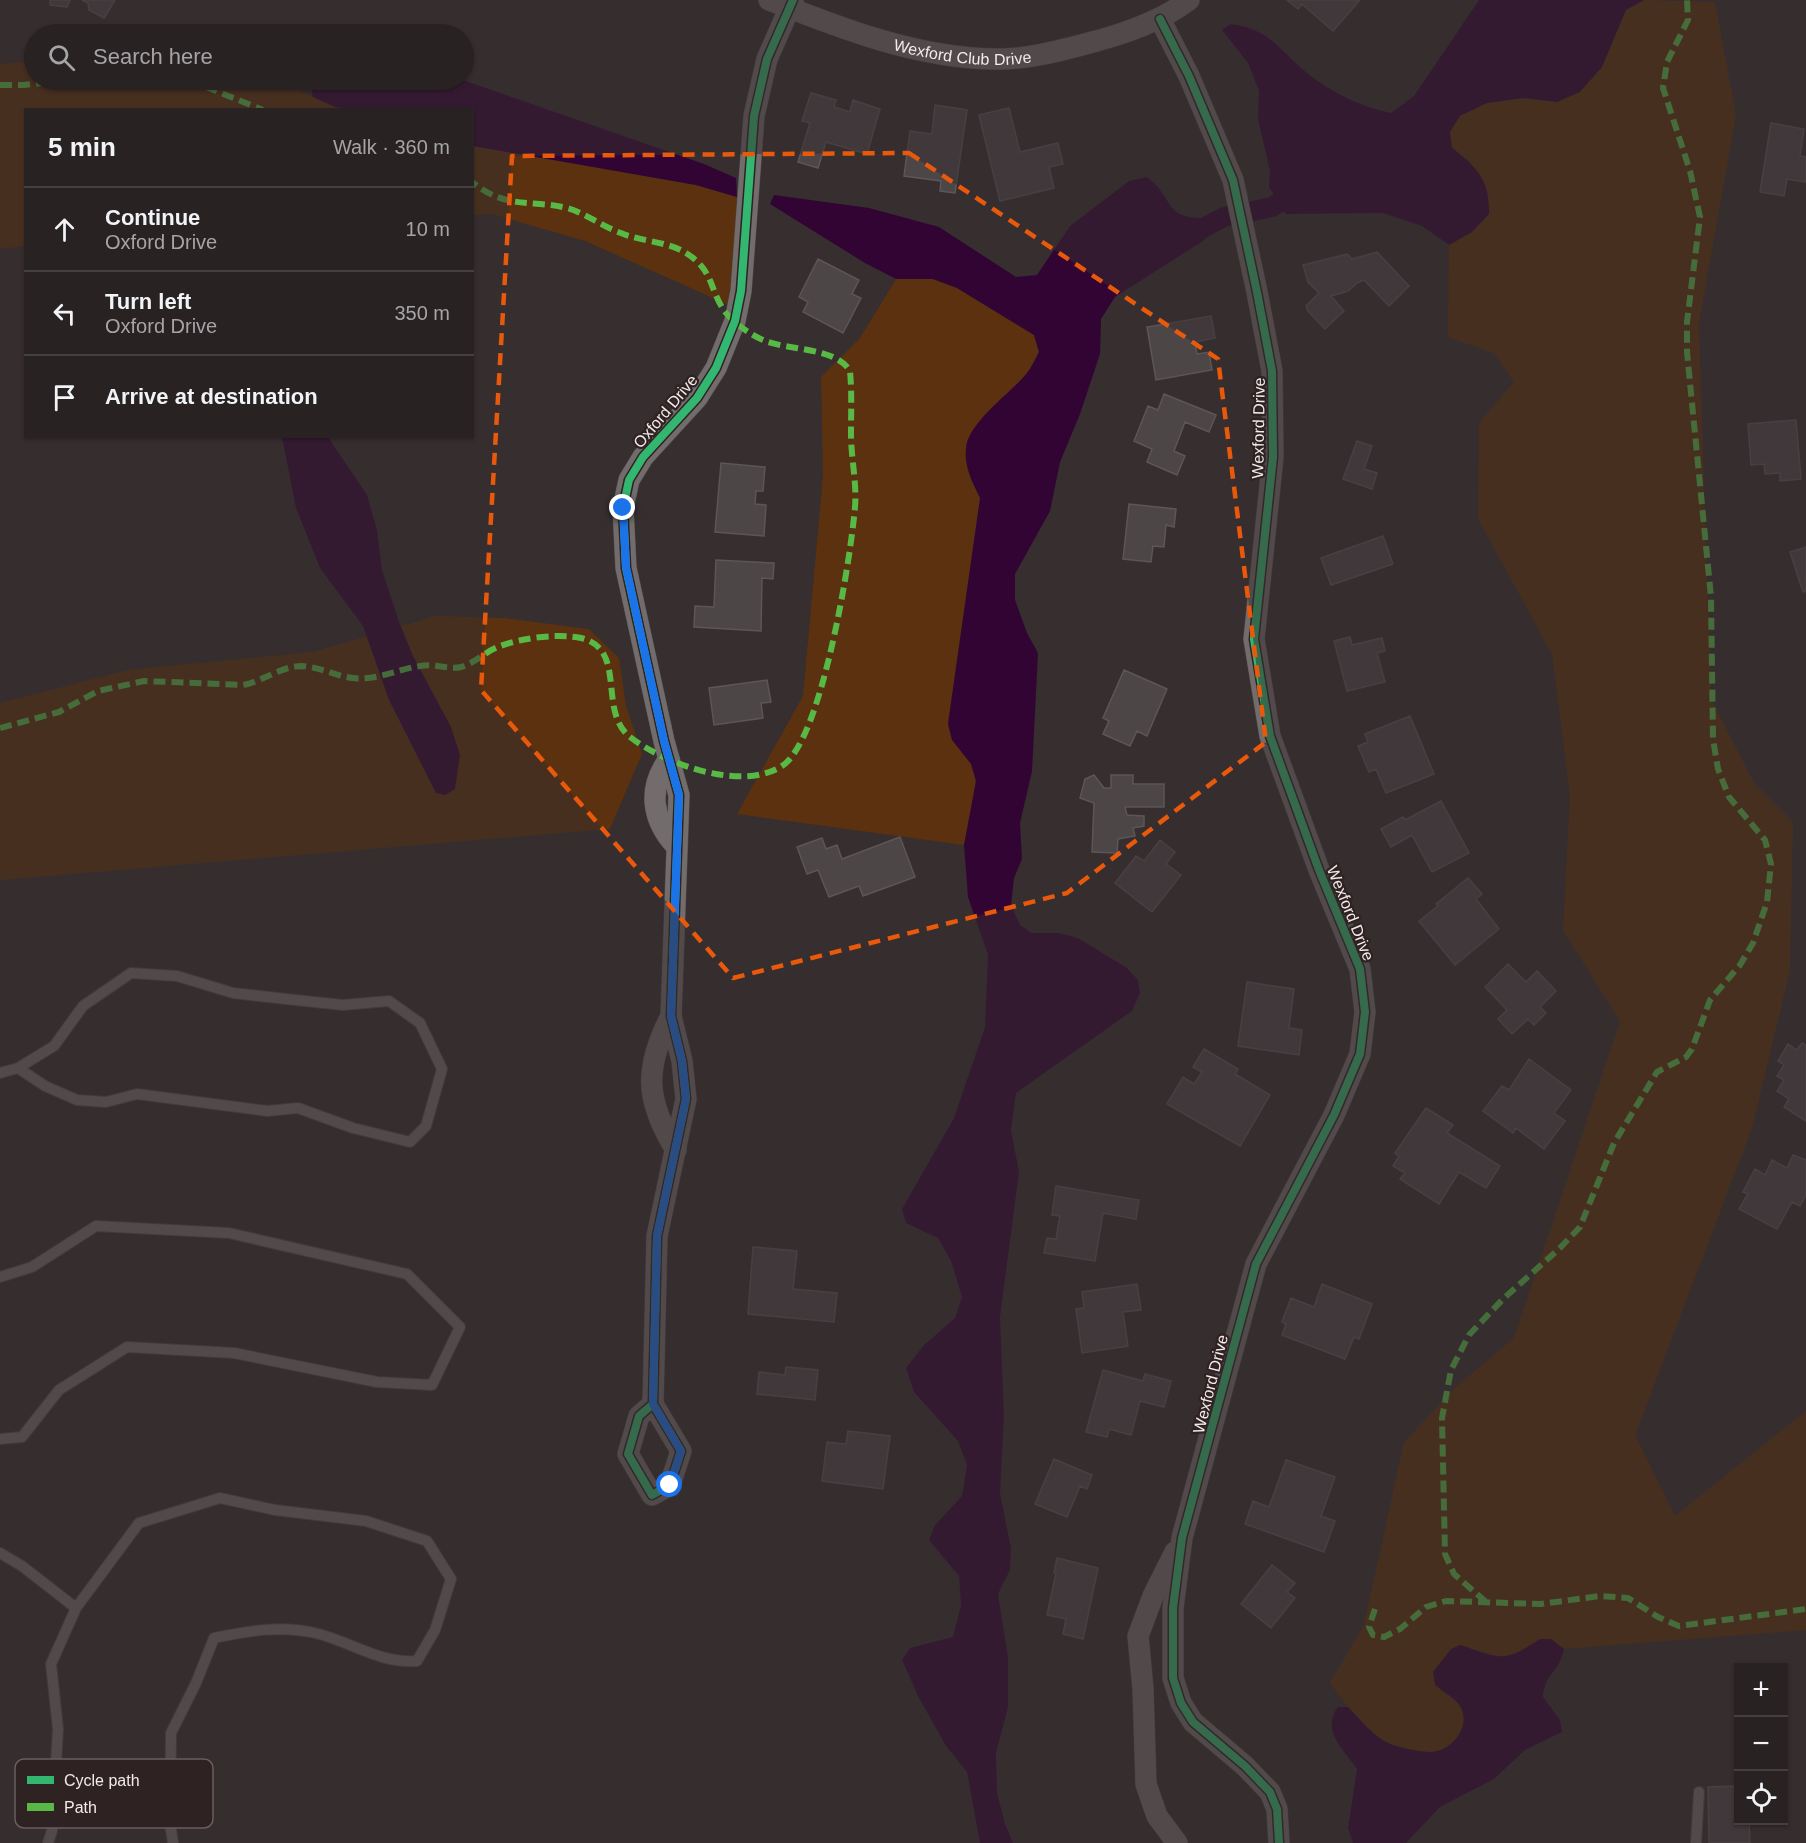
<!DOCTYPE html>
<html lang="en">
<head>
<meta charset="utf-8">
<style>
  body { margin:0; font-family:Arial,sans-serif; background:#302a2b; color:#f1f3f6 }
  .controls { position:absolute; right:18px; bottom:18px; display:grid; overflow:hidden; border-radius:0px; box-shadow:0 2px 4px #0004 }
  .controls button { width:54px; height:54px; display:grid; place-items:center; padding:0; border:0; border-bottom:2px solid #443f41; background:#282223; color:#f1f3f6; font:30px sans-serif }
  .stop { position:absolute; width:18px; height:18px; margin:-14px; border:4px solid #1a73e8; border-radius:50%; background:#fff }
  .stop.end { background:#1a73e8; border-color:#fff; box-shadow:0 2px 6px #0008 }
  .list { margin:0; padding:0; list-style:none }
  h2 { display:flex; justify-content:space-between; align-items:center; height:78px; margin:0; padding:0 24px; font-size:26px }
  h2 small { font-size:20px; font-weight:400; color:#a5a4a6 }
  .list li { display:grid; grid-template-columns:39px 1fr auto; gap:18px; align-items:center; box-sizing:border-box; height:84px; padding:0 24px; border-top:2px solid #443f41 }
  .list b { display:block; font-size:22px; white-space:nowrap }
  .list p { margin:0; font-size:20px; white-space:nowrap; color:#a5a4a6 }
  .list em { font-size:20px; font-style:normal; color:#a5a4a6 }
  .icon { flex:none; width:33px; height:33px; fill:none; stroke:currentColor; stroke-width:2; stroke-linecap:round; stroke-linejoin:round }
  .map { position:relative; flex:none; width:1806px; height:1843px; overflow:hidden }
  .search { position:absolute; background:#282223; box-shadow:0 2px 4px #0004; left:24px; top:24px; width:450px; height:66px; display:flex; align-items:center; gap:15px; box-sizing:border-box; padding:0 21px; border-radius:33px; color:#a5a4a6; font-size:22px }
  .panel { position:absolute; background:#282223; box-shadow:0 2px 4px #0004; left:24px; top:108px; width:450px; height:330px; border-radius:0px }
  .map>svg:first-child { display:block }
  .green { fill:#5b310f }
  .water { fill:#320434 }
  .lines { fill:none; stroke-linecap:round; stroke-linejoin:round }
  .canal { stroke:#320434; stroke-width:20 }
  .building { fill:#4c4647; stroke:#5c5658; stroke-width:1.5 }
  .service-casing { stroke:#514a4a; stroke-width:12 }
  .minor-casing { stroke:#514a4a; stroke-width:22 }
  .service { stroke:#726c6c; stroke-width:10 }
  .minor { stroke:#726c6c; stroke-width:21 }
  .quiet { stroke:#58b947; stroke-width:6; stroke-dasharray:12 6; stroke-linecap:butt }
  .cycleway-casing { stroke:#2f2223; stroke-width:11 }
  .cycleway { stroke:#33b770; stroke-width:8 }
  .route { stroke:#1a73e8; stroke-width:8 }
  .marked { fill:none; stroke:#e8590c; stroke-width:4.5; stroke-dasharray:12 8; stroke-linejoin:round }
  .labels { text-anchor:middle; stroke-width:4.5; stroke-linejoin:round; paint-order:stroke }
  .street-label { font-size:16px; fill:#f3eaeb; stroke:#2f2223 }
  .key { fill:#2f2223; stroke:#6a5e5f; stroke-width:1.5 }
  .key-label { font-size:16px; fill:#f3eaeb }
</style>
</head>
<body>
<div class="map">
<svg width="1806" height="1843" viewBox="0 0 1806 1843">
  <rect width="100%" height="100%" fill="#362e2f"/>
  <path class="green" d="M 1644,0 L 1715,2 L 1736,115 L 1699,323 L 1711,699 L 1754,783 L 1793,822 L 1790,970 L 1752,1128 L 1635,1435 L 1675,1516 L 1806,1411 L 1806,1630 L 1564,1649 C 1532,1625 1538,1652 1511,1656 C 1494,1658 1476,1650 1460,1645 L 1435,1685 C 1442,1691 1455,1698 1460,1705 C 1473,1725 1453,1750 1432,1752 C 1421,1753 1401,1747 1391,1744 C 1366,1735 1345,1703 1330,1683 L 1364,1625 L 1404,1442 L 1456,1387 L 1514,1338 L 1620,1021 L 1563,930 L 1570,796 L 1552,654 L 1478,519 L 1479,423 L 1514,382 L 1494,353 L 1448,337 L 1449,245 L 1472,232 L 1471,162 L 1452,148 L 1450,132 C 1453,128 1456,120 1460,116 C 1485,94 1527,98 1557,102 L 1616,29 L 1626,10 Z
    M 34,61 L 34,80 L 277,80 L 335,107 L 351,109 L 26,110 L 25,246 L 0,249 L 0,64 Z
    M 472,146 L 696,185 L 737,197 L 731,306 L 585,241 L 492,214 L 473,215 Z
    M 896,279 L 933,279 L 957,288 L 1034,335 L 1039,352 L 970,477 L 981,498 L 948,724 C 953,745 963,748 972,765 C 982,787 968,821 964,845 L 737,814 L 803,696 L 823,476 L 821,377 L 860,338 Z
    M 436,616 L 505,618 L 589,629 L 619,658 L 626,706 L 642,754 L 610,829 L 0,880 L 0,703 L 128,670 L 313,652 Z"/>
  <path class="water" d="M 1479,0 L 1644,0 L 1626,10 L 1602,67 L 1580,92 L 1557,102 L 1524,98 L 1487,103 L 1460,116 L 1450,132 L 1452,148 C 1478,168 1490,181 1489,214 L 1472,232 L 1449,245 L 1422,226 L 1383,213 L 1286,214 L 1269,187 L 1270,171 L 1258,119 L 1259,91 L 1248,63 L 1222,30 L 1230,24 C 1269,28 1279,50 1307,73 C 1331,92 1361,107 1391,113 L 1414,96 Z
    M 312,80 L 463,80 L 704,164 L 736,178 L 737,197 L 696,185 L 473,146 L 472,110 L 351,109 L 335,107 L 313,97 L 310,84 Z
    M 1147,177 C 1176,199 1162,219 1207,218 L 1214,230 L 1203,241 L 1115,297 L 1101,319 L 1100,354 L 1080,414 L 1060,462 L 1050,511 L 1015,574 L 1015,600 L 1027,633 L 1038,653 L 1032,771 L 1020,823 L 1022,859 L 1014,878 L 1011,905 L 1020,925 L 1032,933 L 1059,933 L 1078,938 L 1127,968 L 1138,980 L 1140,993 L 1132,1011 L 1016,1093 L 1011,1130 L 1019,1172 L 1000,1317 L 1004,1416 L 1000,1493 L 1011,1548 L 1010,1570 L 998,1594 L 1008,1657 L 1008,1707 L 996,1753 L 997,1793 L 1005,1824 L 1013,1843 L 980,1843 L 967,1772 L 946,1746 L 919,1698 L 902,1660 L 910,1648 L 953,1637 L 961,1605 L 959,1576 L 929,1540 L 935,1525 L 962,1496 L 967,1465 L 958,1441 L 914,1392 L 906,1368 L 924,1345 L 955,1318 L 962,1297 L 951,1261 L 938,1238 L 906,1223 L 902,1209 L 954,1118 L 985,1027 L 988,955 L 968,897 L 964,845 L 976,781 L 971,764 L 952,740 L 948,724 L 980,498 C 973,483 964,467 966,449 C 967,423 1011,393 1027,373 C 1032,367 1035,359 1039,352 L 1034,335 L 957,288 L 933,279 L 896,279 L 865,263 L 770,204 L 774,195 L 869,208 L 939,227 L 1016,277 L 1037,275 L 1070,226 L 1129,181 Z
    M 282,437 L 328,437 L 367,495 L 377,530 L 382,570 L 399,622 L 413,656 L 451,727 L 460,755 L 455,789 L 445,795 L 436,793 L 389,700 L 363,626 L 320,568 L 296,508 Z
    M 1540,1639 L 1551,1639 L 1564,1649 C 1559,1674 1545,1671 1543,1697 L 1560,1720 L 1562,1732 L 1525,1750 L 1494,1779 L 1440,1807 L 1406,1843 L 1353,1843 L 1348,1828 L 1357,1769 C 1344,1750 1320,1730 1338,1707 L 1348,1707 C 1360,1719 1374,1737 1390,1744 C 1400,1748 1420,1752 1431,1752 C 1452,1751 1472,1726 1460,1706 C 1455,1698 1442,1691 1435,1685 L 1433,1672 L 1451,1649 L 1460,1645 C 1501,1658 1502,1664 1540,1639 Z"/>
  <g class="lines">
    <path class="canal" d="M 1188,236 L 1224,217 L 1272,207 L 1301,189"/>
  </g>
  <path class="building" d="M 50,0 L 70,0 L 67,7 L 50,5 Z
    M 82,0 L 115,0 L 104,18 L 89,10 L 88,3 Z
    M 1287,0 L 1360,0 L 1333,31 L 1302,4 L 1298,9 Z
    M 811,93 L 836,100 L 834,107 L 850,112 L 853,100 L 880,109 L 867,154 L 826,142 L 818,168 L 798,162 L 810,123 L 802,121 Z
    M 935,105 L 967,110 L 955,193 L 940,191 L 941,181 L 904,176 L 910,131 L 932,134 Z
    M 1009,108 L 1020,152 L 1058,143 L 1063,164 L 1049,167 L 1054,188 L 1000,201 L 979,115 Z
    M 1771,123 L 1804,129 L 1800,156 L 1806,157 L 1806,182 L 1787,179 L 1784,196 L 1760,192 Z
    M 1377,252 L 1409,286 L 1389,306 L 1364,280 L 1357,283 L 1348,291 L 1331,296 L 1344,311 L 1325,329 L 1308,311 L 1306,306 L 1319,293 L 1308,282 L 1303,265 L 1347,254 L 1352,259 Z
    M 818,259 L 859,280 L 852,294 L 861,298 L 843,333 L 803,312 L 808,302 L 799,297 Z
    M 1211,316 L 1215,338 L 1195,342 L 1197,354 L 1209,352 L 1212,370 L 1156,380 L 1147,327 Z
    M 1164,394 L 1216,415 L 1209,432 L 1185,422 L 1174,451 L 1185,456 L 1177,475 L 1147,462 L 1152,449 L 1134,441 L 1148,406 L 1158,410 Z
    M 1796,420 L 1801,479 L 1780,481 L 1780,473 L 1765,474 L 1764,464 L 1751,465 L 1748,424 Z
    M 1357,441 L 1372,446 L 1364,469 L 1377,473 L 1372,489 L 1343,479 Z
    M 721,463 L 765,467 L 763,491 L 756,491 L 755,504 L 766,505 L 764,536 L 715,532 Z
    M 1129,504 L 1176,509 L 1174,527 L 1166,525 L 1164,547 L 1153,546 L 1151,562 L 1123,559 Z
    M 1383,536 L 1393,564 L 1331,585 L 1321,558 Z
    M 1806,547 L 1806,591 L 1803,592 L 1790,552 Z
    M 716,560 L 774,563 L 773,579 L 762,578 L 761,631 L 694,627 L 695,606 L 714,607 Z
    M 1350,637 L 1352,645 L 1382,638 L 1385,651 L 1377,653 L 1385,682 L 1347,691 L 1334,641 Z
    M 1124,670 L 1167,689 L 1147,736 L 1137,731 L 1130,746 L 1103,734 L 1109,721 L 1103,718 Z
    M 767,680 L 771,702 L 761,703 L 763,718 L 714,725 L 709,688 Z
    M 1410,716 L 1434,774 L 1386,793 L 1376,769 L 1369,772 L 1358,746 L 1368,742 L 1365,734 Z
    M 1094,775 L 1104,788 L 1111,788 L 1111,775 L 1133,775 L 1133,784 L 1164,784 L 1164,807 L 1125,807 L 1127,815 L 1144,816 L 1144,826 L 1133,828 L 1135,836 L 1118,839 L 1117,853 L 1092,852 L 1094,803 L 1080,798 L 1085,779 Z
    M 1441,801 L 1469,853 L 1432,872 L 1412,835 L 1391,847 L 1381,829 L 1403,817 L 1405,820 Z
    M 900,837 L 915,877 L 863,896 L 859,886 L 829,897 L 818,870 L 807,874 L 797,847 L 822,838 L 826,849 L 837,845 L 842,859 Z
    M 1160,840 L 1175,852 L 1166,864 L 1181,875 L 1152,912 L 1115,883 L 1136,856 L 1144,861 Z
    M 1468,878 L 1482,894 L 1476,899 L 1499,929 L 1455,965 L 1419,921 L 1438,906 L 1436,904 Z
    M 1508,964 L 1526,982 L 1537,971 L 1556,991 L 1540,1007 L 1546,1013 L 1534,1025 L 1528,1019 L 1512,1034 L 1498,1019 L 1507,1010 L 1485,987 Z
    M 1247,982 L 1294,989 L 1289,1028 L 1302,1030 L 1299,1055 L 1238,1046 Z
    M 1802,1043 L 1806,1045 L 1806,1121 L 1784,1107 L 1789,1099 L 1777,1091 L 1784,1080 L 1777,1076 L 1784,1065 L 1778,1061 L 1788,1044 L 1797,1050 Z
    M 1204,1049 L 1238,1069 L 1235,1074 L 1270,1095 L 1240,1146 L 1167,1104 L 1183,1077 L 1194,1084 L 1202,1072 L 1193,1067 Z
    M 1529,1059 L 1571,1090 L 1554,1113 L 1565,1121 L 1544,1149 L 1516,1128 L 1513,1133 L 1483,1111 L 1502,1086 L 1509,1090 Z
    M 1426,1108 L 1453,1125 L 1447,1133 L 1500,1166 L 1486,1188 L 1459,1172 L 1439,1204 L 1400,1179 L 1405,1173 L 1393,1166 L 1399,1156 L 1395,1153 Z
    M 1793,1155 L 1806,1160 L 1806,1195 L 1800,1206 L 1792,1202 L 1777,1229 L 1739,1209 L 1748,1194 L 1743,1192 L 1755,1169 L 1765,1175 L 1772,1160 L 1787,1168 Z
    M 1056,1186 L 1139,1200 L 1136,1219 L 1103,1213 L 1095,1261 L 1044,1253 L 1047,1238 L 1056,1239 L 1060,1216 L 1052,1215 Z
    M 753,1247 L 797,1251 L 793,1289 L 837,1293 L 834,1322 L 748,1314 Z
    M 1137,1284 L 1141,1310 L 1123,1312 L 1128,1346 L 1082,1353 L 1076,1309 L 1084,1308 L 1082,1292 Z
    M 1322,1284 L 1372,1304 L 1359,1339 L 1354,1337 L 1345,1359 L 1282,1335 L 1286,1324 L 1282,1322 L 1291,1298 L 1314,1307 Z
    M 786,1367 L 818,1370 L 815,1400 L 757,1394 L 759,1372 L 785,1375 Z
    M 1103,1370 L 1143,1381 L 1145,1374 L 1171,1381 L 1164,1407 L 1140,1401 L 1131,1435 L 1109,1429 L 1107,1437 L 1086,1432 Z
    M 848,1431 L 890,1436 L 883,1489 L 822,1481 L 827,1442 L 846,1444 Z
    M 1054,1459 L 1092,1475 L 1087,1489 L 1080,1486 L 1067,1517 L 1035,1504 Z
    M 1286,1460 L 1335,1477 L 1321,1516 L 1335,1521 L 1324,1552 L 1245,1524 L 1253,1501 L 1269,1507 Z
    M 1057,1558 L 1098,1568 L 1083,1639 L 1063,1634 L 1066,1619 L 1047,1615 L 1056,1573 L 1054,1573 Z
    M 1272,1565 L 1295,1583 L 1287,1592 L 1295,1598 L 1271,1628 L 1241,1604 Z
    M 1738,1786 L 1738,1820 L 1749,1820 L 1750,1843 L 1709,1843 L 1708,1787 Z"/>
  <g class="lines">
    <defs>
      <path id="service" d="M 0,1073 L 18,1068 L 54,1046 L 83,1006 L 131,973 L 177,976 L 233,993 L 286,999 L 343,1005 L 389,1001 L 420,1023 L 442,1069 L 426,1126 L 410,1142 L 353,1128 L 298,1108 L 267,1111 L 137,1094 L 106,1102 L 77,1100 L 45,1086 L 18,1068
        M 0,1277 L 32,1267 L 96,1226 L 229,1233 L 407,1274 L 460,1327 L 432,1385 L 377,1382 L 234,1353 L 127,1347 L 59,1390 L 22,1437 L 0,1439
        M 0,1553 L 22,1566 L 76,1608
        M 48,1843 L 52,1831 L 58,1729 L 51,1664 L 76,1608 L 139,1523 L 220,1498 L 275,1510 L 366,1521 L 427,1541 L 451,1579 L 435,1630 L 417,1661 C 379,1664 350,1641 315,1633 C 281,1625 247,1631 214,1638 L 196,1683 L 171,1733 L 170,1823 L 173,1843
        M 1696,1843 L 1699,1792"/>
      <g id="minor">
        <path id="s1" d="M 769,0 C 840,28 916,58 994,59 C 1025,60 1059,51 1089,43 C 1124,34 1160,22 1189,0"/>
        <path d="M 1160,19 L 1189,76 L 1233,180 L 1257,292 L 1272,371 L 1273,457 L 1254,639 L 1270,736 L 1319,870 L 1360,969 L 1365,1012 L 1360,1054 L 1334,1115 L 1256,1264 L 1182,1538 L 1173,1608 L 1173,1678 L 1181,1703 L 1193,1722 L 1245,1766 L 1270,1792 L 1277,1809 L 1279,1843"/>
        <path d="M 669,759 C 647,789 652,820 676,846"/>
        <path d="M 671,1016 C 644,1068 645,1100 676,1150"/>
        <path d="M 653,1404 L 639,1416 L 628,1454 L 652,1495 L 670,1485 L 681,1451 L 653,1404 L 657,1236 L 686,1099 L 682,1061 L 671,1016 L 679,795 L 664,741 L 626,568 L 623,508 L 629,480 L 643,457 L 697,398 L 716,368 L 735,321 L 741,291 L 754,116 L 767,59 L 793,0"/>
        <path d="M 1175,1552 L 1153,1596 L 1138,1636 L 1143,1689 L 1146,1784 L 1157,1816 L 1177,1843"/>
      </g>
    </defs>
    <use href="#service" class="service-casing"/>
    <use href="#minor" class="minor-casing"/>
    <use href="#service" class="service"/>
    <use href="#minor" class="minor"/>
    <path class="quiet" d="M 189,80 L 263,110
      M 0,85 L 24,85 L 68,80
      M 0,728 L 59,712 L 98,691 L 144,681 L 243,685 C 264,681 281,666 302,666 C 320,667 336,676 353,678 C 376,681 398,669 420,666 C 434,663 448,670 461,667 C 475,663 485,652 498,647 C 520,638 558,633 581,638 C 628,649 597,711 630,737 C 665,764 741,792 782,766 C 822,741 851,556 855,507 C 857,483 851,458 851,434 C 851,413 852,393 850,371 C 836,347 789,351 763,340 C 751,335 734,323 726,313 C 709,291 715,271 686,253 C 667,241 642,242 621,233 C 603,227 585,213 567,208 C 529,199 507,210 472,182
      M 1486,1602 L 1454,1574 L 1445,1554 L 1442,1418 L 1451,1370 L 1469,1335 L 1503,1299 L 1560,1248 L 1580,1227 L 1614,1143 L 1657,1072 L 1686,1057 L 1692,1049 L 1710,1000 L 1740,965 L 1753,943 L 1767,902 L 1771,864 L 1765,840 L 1729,797 L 1718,769 L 1713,739 L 1711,597 L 1687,352 L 1687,322 L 1700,217 L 1690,171 L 1663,88 L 1667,62 L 1688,20 L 1687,0
      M 1375,1609 L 1369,1627 L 1373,1635 L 1384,1637 L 1400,1629 L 1426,1607 L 1446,1601 L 1541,1604 L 1600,1596 L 1628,1598 L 1658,1617 L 1679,1626 L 1806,1609"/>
    <defs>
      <path id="cycleway" d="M 1160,19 L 1189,76 L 1233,180 L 1257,292 L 1272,371 L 1273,457 L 1254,639 L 1270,736 L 1319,870 L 1360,969 L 1365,1012 L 1360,1054 L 1334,1115 L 1256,1264 L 1182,1538 L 1173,1608 L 1173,1678 L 1181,1703 L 1193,1722 L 1245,1766 L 1270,1792 L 1277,1809 L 1279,1843
        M 653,1404 L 639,1416 L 628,1454 L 652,1495 L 670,1485 L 681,1451 L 653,1404 L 657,1236 L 686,1099 L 682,1061 L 671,1016 L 679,795 L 664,741 L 626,568 L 623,508 L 629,480 L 643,457 L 697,398 L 716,368 L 735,321 L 741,291 L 754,116 L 767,59 L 793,0"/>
    </defs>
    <use href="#cycleway" class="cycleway-casing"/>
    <use href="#cycleway" class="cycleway"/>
  </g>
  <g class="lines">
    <path class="route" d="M 623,508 L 626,567 L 664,741 L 679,795 L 671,1016 L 682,1061 L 686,1099 L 657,1236 L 653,1404 L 681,1451 L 670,1485"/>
  </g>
  <path d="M0 0H1806V1843H0ZM 909,153 L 1218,359 L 1266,742 L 1067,893 L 733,978 L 481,690 L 512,156 Z" fill="#362e2f" fill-opacity=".55" fill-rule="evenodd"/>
  <path class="marked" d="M 909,153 L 1218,359 L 1266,742 L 1067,893 L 733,978 L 481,690 L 512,156 Z"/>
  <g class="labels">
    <g class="street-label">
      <text dy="6" stroke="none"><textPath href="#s1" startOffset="202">Wexford Club Drive</textPath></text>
      <text transform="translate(665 411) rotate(-50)" y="6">Oxford Drive</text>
      <text transform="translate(1258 428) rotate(-89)" y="6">Wexford Drive</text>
      <text transform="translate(1351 913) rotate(68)" y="6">Wexford Drive</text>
      <text transform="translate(1210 1384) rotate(-76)" y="6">Wexford Drive</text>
    </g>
  </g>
  <rect x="15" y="1759" width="198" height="69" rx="9" class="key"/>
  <rect x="27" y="1776" width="27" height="8" fill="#33b770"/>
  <rect x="27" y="1803" width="27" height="8" fill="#58b947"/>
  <g class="key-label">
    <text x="64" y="1786">Cycle path</text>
    <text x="64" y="1813">Path</text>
  </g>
</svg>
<div class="controls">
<button>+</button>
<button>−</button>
<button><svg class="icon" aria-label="locate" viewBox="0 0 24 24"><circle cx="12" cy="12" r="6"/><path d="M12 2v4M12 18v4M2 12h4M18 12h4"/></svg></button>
</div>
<div class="stop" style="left:670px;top:1485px"></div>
<div class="stop end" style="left:623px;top:508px"></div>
<div class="search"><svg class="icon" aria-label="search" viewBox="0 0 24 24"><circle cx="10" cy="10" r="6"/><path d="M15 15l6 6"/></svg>Search here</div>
<section class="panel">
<h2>5 min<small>Walk · 360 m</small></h2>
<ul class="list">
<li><svg class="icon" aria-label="ahead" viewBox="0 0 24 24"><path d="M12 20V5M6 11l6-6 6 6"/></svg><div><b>Continue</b><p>Oxford Drive</p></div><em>10 m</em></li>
<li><svg class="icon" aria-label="left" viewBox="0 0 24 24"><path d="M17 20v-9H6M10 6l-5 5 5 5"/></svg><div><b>Turn left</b><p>Oxford Drive</p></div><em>350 m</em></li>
<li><svg class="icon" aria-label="arrive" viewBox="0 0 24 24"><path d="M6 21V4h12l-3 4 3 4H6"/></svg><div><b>Arrive at destination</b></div></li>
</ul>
</section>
</div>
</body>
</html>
